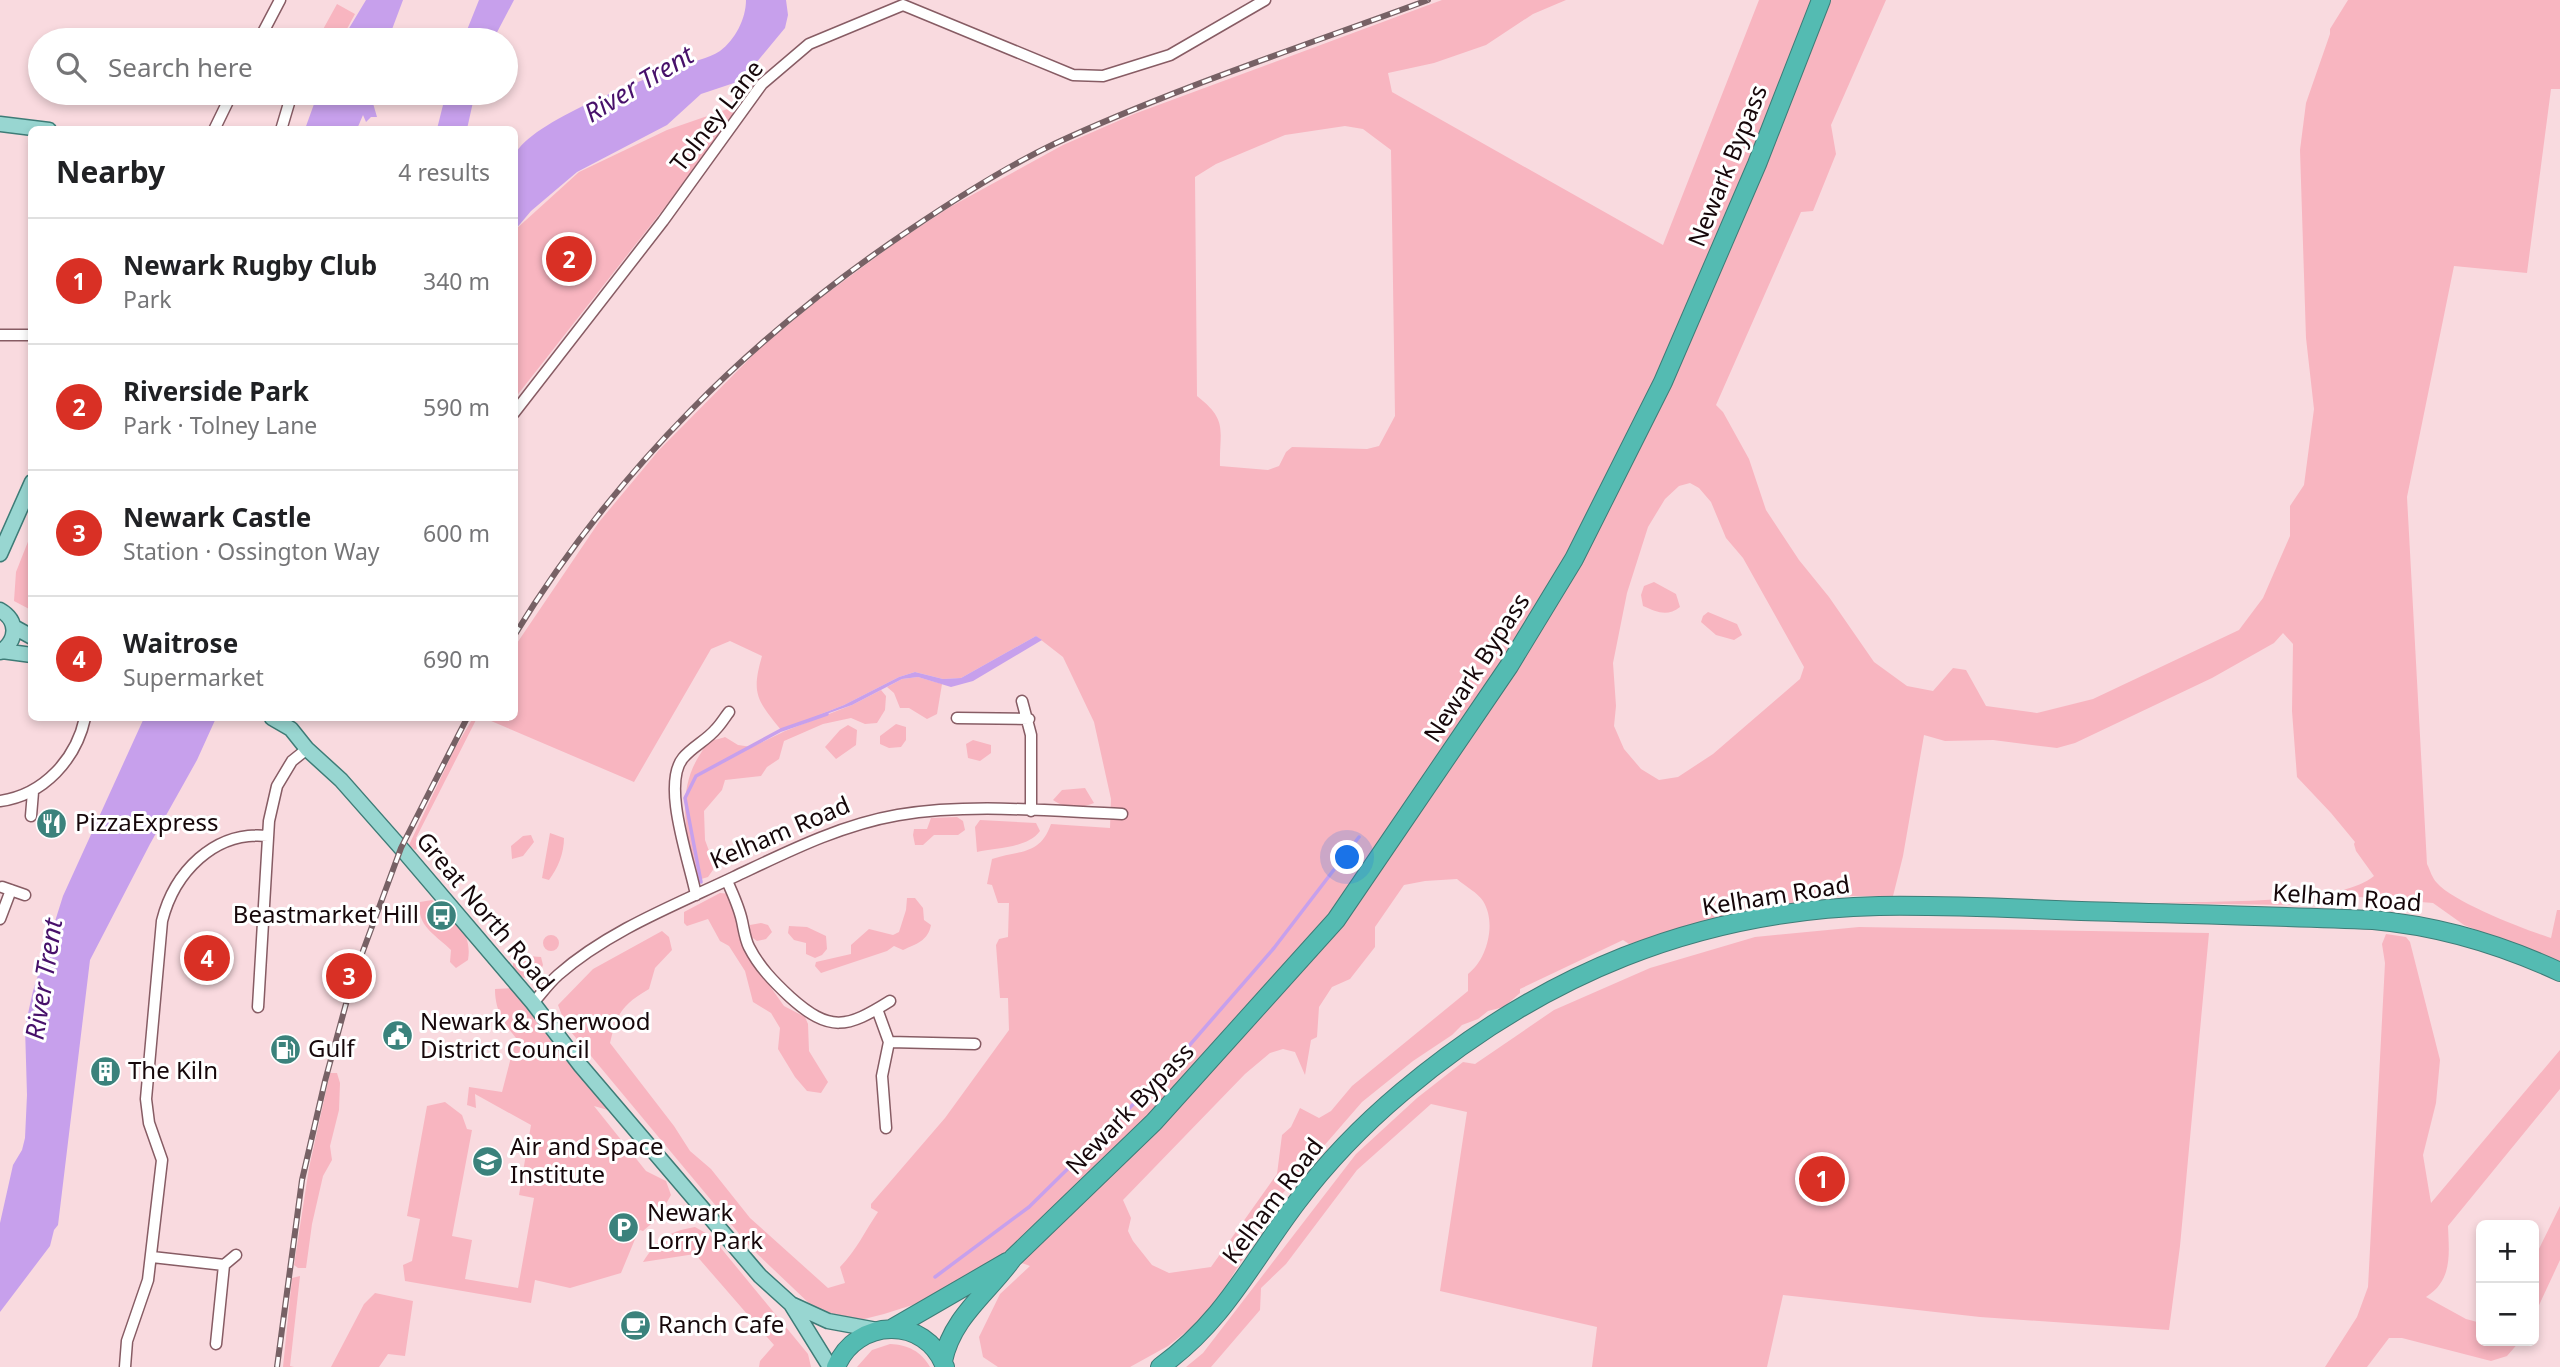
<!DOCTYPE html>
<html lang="en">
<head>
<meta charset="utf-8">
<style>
  body { margin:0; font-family:"Noto Sans",sans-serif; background:#f2f2f2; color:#202124 }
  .controls { position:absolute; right:21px; bottom:21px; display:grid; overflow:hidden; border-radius:10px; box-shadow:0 4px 10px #0003 }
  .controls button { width:63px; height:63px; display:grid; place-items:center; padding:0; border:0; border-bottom:2px solid #e0e0e0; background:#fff; color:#202124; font:35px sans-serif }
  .you { position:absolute; left:1348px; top:858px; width:24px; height:24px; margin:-18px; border:5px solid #fff; border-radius:50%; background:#1a73e8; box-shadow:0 0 0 10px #1a73e833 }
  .badge { display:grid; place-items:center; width:46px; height:46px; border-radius:50%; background:#d93025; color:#fff; font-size:23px; font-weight:700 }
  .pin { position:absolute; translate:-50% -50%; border:4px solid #fff; box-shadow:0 2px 7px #0006 }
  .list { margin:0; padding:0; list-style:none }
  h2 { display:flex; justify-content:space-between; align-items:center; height:91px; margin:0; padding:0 28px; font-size:30px }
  h2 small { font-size:23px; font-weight:400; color:#757577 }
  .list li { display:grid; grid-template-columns:46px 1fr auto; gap:21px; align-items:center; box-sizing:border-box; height:126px; padding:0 28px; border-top:2px solid #e0e0e0 }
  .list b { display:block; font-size:26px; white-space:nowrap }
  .list p { margin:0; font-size:23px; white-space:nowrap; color:#757577 }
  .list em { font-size:23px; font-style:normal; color:#757577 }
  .icon { flex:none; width:38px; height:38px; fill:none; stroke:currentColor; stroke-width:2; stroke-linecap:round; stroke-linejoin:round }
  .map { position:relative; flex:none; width:2560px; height:1367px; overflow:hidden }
  .search { position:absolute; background:#fff; box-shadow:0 4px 10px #0003; left:28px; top:28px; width:490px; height:77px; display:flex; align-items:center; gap:18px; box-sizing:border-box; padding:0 24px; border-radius:38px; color:#757577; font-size:26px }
  .panel { position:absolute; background:#fff; box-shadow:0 4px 10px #0003; left:28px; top:126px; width:490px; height:595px; border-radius:10px }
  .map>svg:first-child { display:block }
  .green { fill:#f8b5c0; fill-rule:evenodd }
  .water { fill:#c7a0ec }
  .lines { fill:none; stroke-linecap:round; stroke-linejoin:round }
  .stream { stroke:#c7a0ec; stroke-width:3.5 }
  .minor-casing { stroke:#875c64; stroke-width:13 }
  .major-casing { stroke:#3e7c77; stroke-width:17 }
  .highway-casing { stroke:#3e7c77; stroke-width:20 }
  .minor { stroke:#fff; stroke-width:10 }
  .major { stroke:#98d6d1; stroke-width:14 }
  .highway { stroke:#54bbb2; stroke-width:18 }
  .rail-casing { stroke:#776165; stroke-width:6 }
  .rail { stroke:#fff; stroke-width:3.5; stroke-dasharray:10; stroke-linecap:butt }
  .labels { text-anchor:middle; stroke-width:6; stroke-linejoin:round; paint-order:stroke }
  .street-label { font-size:24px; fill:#16070a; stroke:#fff }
  .poi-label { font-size:24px; fill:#16070a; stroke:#fff; text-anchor:start }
  .water-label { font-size:26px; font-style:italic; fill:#47106a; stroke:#fff }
</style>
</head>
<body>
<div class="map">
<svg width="2560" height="1367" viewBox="0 0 2560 1367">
  <rect width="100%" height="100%" fill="#f9dadf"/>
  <path class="green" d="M 1442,0 L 1566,0 L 1533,14 L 1486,45 L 1434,63 L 1388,73 L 1392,92 L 1663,245 L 1759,0 L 1886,0 L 1831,125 L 1836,154 L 1813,211 L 1801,212 L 1716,405 L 1723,412 L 1749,459 L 1766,510 L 1799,560 L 1829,597 L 1874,662 L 1907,686 L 1933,691 L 1953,668 L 1966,670 L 1986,706 L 2037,713 L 2093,699 L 2239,630 L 2263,598 L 2290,536 L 2290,506 L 2304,485 L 2314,409 L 2306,338 L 2300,150 L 2306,103 L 2330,34 L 2330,29 L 2348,0 L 2560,0 L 2560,89 L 2551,89 L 2527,273 L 2454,266 L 2407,497 L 2427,864 C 2430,870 2432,878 2437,883 C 2453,902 2526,930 2551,938 L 2557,910 L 2560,910 L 2560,964 L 2464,925 L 2433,903 L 2359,897 L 2295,905 L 2158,903 C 2205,901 2341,905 2374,876 L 2356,851 L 2354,844 L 2355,842 L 2331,813 L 2297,777 L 2292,711 L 2293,644 L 2283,633 L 2274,643 L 2212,678 L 2075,743 L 2057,748 L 1993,740 L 1945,741 L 1924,735 L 1903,856 L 1893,896 L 1821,896 L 1815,900 L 1686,927 L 1629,944 L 1623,940 L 1520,989 L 1520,993 L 1504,1007 L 1488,1011 L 1478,1019 L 1462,1025 L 1452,1035 L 1413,1061 L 1362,1102 L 1283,1193 L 1228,1283 L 1200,1321 L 1168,1346 L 1130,1367 L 998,1367 L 983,1357 L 979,1337 L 1000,1294 L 1030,1266 L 1001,1255 L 969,1277 L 925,1301 L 884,1314 L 864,1319 L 845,1318 L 813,1307 L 751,1248 L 566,1026 L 558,1005 L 593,969 L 662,931 L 669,937 L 672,950 L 655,968 L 649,989 C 622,1005 617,1013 610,1043 L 674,1126 L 690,1151 L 711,1169 L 750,1218 L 828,1288 L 845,1283 L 840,1267 C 856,1251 865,1231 878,1212 L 871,1208 L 871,1204 L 945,1118 L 1009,1030 L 1008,998 L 1000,998 L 996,945 L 999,939 L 1008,937 L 1009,903 L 998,903 L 992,885 L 987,884 L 992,859 C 1019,850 1040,856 1051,824 L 1110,828 L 1111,799 L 1094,722 L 1063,657 L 1036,636 L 961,678 L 943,679 L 915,672 L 899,677 L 844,705 L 781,730 C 757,700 751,694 762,656 L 730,641 L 711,649 L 634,782 L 484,718 L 514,718 L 515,646 L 599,522 L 659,450 L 759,349 L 818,300 L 895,243 L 950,207 L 1063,145 L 1134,114 ZM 1345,126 L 1363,129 L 1391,150 L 1395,416 L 1379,446 L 1367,449 L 1292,447 L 1286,452 L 1279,466 L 1268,470 L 1220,466 C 1219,430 1229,421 1197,396 L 1195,177 L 1216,164 L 1285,135 ZM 1690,483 L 1699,488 L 1711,502 L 1726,538 L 1743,558 L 1804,667 L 1800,679 L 1713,754 L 1678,777 L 1659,780 L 1641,769 L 1624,749 L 1614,726 L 1616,706 L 1613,663 L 1627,593 L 1648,527 L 1665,499 L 1679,486 ZM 1457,879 C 1465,886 1478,893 1483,901 C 1497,923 1487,960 1468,974 L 1468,991 L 1352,1086 L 1331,1111 L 1319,1118 L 1300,1108 L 1291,1127 L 1282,1135 L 1277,1174 L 1211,1267 L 1169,1273 L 1152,1265 L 1133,1241 L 1128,1231 L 1131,1218 L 1123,1200 L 1245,1074 L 1270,1053 L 1283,1049 L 1295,1052 L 1305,1075 L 1311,1040 L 1317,1037 L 1319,1007 L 1332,987 L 1350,979 L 1375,947 L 1375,927 L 1404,885 L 1425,881 Z
    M 337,4 L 355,14 L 341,40 L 334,40 L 321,33 Z
    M 742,104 L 665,207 L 515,398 L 515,230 L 579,172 L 667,130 Z
    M 31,534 L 31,610 L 14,601 L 16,572 Z
    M 1654,582 L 1676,594 L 1680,607 C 1667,617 1657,612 1643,606 L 1641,595 L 1644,586 Z
    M 1708,612 L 1737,624 L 1742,635 L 1734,640 L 1716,635 L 1701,622 L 1703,616 Z
    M 918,677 L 942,684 L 937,714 L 927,719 L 909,708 L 900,708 L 894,693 L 887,687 L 902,679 Z
    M 881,690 L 886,696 L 885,710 L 877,723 L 865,724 L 851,718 L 823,724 L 784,741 L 779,759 L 767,767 L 761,776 L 725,780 L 722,790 L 704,811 L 705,840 L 715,867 L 708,877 L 698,880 C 687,840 675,794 699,756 C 702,752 705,745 709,742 C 712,740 720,739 725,737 L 738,745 L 752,747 L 785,731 L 852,705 Z
    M 473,718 L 477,718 L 416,838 L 421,845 L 415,850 L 409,845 L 455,748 Z
    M 896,724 L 906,727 L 906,740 L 901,747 L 889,748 L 880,744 L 880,736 Z
    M 848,725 L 857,730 L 856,745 L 836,759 L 825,747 L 840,730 Z
    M 973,740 L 991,745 L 991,753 L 980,761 L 968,758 L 966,744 Z
    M 1085,788 L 1094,803 C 1080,809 1066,809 1053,800 L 1062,790 Z
    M 957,817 L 963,821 L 965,830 L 958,835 L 934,835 L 923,845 L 915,845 L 913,835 L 914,829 L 927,829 L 931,818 Z
    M 980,820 L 1036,823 L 1040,831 C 1028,848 996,848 977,852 L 975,827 Z
    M 550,833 L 564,838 C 564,853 558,868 549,880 L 542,878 Z
    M 531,835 L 534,842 L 523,856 L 512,859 L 511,846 L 523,836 Z
    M 720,893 L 731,894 L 737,914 L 738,934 L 743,948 L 784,1006 L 805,1017 L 808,1024 L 809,1051 L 828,1082 L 821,1093 L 807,1091 L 795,1077 L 778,1049 L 780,1028 L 771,1013 L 753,1002 L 745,971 L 729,946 L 720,941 L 708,919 L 687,926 L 684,923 L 684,912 Z
    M 907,898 L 915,898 L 923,908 L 924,920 L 931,925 C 928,941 916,944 903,950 L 894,946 L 887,951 L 821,973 L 815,966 L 816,962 L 851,954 L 851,945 L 869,929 L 893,935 L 899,932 L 906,910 Z
    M 432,900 C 452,916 473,931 468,960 L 456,968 L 450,962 L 451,950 C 436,935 416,926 420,902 Z
    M 761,923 L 768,925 L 772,932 L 766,939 L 757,941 L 750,936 L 750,925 Z
    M 789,926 L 807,927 L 826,936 L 827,949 L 822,955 L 815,958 L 806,954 L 806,943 L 794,940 L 788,933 Z
    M 1859,927 L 2209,933 L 2180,1246 L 2169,1330 L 1980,1317 L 1783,1295 L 1767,1367 L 1592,1367 L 1597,1327 L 1440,1291 L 1467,1112 L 1431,1104 L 1357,1170 L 1286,1264 L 1261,1288 L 1260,1310 L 1211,1367 L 1186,1367 L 1203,1353 L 1356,1154 L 1417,1098 L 1463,1062 L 1475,1064 L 1554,1010 L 1650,968 L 1755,937 Z
    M 2386,934 L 2406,937 L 2410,942 L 2440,1060 L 2436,1103 L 2423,1155 L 2431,1203 L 2560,1050 L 2560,1089 L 2448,1226 C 2449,1254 2453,1280 2426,1297 L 2466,1319 L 2481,1323 L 2481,1341 L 2520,1341 L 2507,1356 L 2491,1361 L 2402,1338 L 2389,1338 L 2367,1367 L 2325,1367 L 2357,1317 L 2368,1287 L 2385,963 L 2382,944 Z
    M543 943a8 8 0 1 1 16 0a8 8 0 1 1-16 0Z
    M 528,956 L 541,957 L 543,965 L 539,974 L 524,978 L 513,971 L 513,959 Z
    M 514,988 L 609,1106 L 608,1110 L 594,1106 L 646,1171 L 666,1181 L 671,1195 L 658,1218 L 643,1231 L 640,1230 L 638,1232 L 621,1273 L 570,1288 L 535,1280 L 531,1303 L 405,1281 L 403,1265 L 412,1261 L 420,1219 L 407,1216 L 427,1106 L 445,1102 L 462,1115 L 467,1129 L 472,1130 L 452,1236 L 472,1240 L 465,1279 L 518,1288 L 534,1198 L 519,1195 L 531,1125 L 475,1094 L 476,1108 L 467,1105 L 469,1087 L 502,1092 L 516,1038 C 503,1022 495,1010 495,989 Z
    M 330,1073 L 337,1073 L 340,1083 L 339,1110 L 330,1146 L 332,1160 L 323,1176 L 312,1224 L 306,1268 L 298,1268 L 294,1265 L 309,1168 Z
    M 2560,1206 L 2560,1260 L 2534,1316 L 2534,1259 Z
    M 695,1227 L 711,1236 L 808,1354 L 811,1367 L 759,1367 L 760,1361 L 774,1345 L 695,1254 L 643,1262 C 658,1239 667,1232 695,1227 Z
    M 300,1276 L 290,1366 L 294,1367 L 283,1367 L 292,1278 Z
    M 375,1293 L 413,1301 L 405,1356 L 388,1354 L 379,1367 L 331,1367 L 364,1304 Z
    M 890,1344 C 908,1345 921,1351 930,1367 L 857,1367 L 872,1350 Z"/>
  <path class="water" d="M 366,0 L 403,0 L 388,40 L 342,40 Z
    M 479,0 L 514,0 L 493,40 L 463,40 Z
    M 746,0 L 786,0 L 788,15 L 785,28 L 756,63 L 734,83 L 701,94 L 667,125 L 577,172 L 531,211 L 515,230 C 514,218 512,163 515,155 C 529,122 645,79 679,66 C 692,61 708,59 720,51 C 735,40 746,19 746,0 Z
    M 318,93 L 370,93 L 377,117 L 371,117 L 366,122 L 363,115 L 357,129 L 305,129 Z
    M 446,93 L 475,93 L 467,129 L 437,129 Z
    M 1036,636 L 1042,640 L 973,681 L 951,687 L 918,677 L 902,679 L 852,705 L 781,730 L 844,705 L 899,677 L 915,672 L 943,679 L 961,678 Z
    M 144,718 L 216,718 L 197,760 L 150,844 L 90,960 L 58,1225 L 54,1230 L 50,1246 L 0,1312 L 0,1223 L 13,1165 L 22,1150 L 25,1138 L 27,1095 L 25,1027 L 33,991 L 63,896 Z"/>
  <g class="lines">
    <path class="stream" d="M 701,882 L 685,798 L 696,776 L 781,730 L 827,714
      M 935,1277 L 1029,1207 L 1168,1070 L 1274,948 L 1359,837"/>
    <defs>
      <path id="minor" d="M 259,40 L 280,0
        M 214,130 L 232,93
        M 281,130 L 292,93
        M 0,335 L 32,335
        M 514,413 L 663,221 L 762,84 L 809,44 L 903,5 L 1073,75 L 1103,76 L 1170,55 L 1265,0
        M 1022,701 L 1031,735 L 1031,811
        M 957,718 L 1029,719
        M 0,801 C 44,795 76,759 85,718
        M 31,816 L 33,792
        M 727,881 C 733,894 739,907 742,921 C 744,930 745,939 749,947 C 759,967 774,982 790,997 C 830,1033 847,1028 890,1001
        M 2,887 L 25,895
        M 696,895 C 690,863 661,785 683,758 C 692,747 707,740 716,729 C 721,724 725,717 729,712
        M 0,919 L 11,890
        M 533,1003 C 541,994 549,983 558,975 C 608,931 675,905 734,877 C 787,852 840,825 898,815 C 971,803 1048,811 1122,814
        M 258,1007 L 269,821 L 277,786 L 292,761 L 307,749
        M 877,1009 L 889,1042 L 882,1076 L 886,1128
        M 889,1042 L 975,1044
        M 152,1257 L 224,1265 L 216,1344
        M 224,1265 L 236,1255
        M 125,1367 L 127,1341 L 148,1280 L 162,1160 L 149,1123 L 146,1099 L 162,921 C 174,873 214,830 268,836"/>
      <path id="major" d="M 0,124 L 49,130
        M 0,554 L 32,482
        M 0,610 C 19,621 17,641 0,652
        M 14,627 L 32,637
        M 2,651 L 32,655
        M 272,718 L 291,729 L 307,749 L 341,780 L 401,848 L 533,1003 L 581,1066 L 760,1276 L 791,1304 L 828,1321 L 877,1330
        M 791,1304 L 830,1367"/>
      <path id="highway" d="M 893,1328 L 1007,1262
        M 943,1361 C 952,1317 988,1293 1013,1258 L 1154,1122 L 1336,920 L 1509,666 L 1574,559 L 1663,382 L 1757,164 L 1821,0
        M 836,1367 C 856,1318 926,1315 945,1367
        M 1160,1367 C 1225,1320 1250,1264 1297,1202 C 1327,1162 1364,1124 1402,1092 C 1541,975 1697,910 1879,906 C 1946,905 2014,908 2081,911 C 2178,914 2276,916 2373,920 C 2439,926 2500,944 2560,972"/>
    </defs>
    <use href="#minor" class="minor-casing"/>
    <use href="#major" class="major-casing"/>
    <use href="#highway" class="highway-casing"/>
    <use href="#minor" class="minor"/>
    <use href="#major" class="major"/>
    <use href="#highway" class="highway"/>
    <defs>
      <path id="rail" d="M 514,636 C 614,472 752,335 911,229 C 957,198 1004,168 1054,144 C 1175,88 1304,46 1428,0
        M 277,1367 L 302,1180 L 325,1081 L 353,978 L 401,848 L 467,718"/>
    </defs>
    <use href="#rail" class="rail-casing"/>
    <use href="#rail" class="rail"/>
  </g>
  <defs>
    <symbol id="restaurant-disc" viewBox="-11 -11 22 22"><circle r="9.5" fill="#3b827c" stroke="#fff"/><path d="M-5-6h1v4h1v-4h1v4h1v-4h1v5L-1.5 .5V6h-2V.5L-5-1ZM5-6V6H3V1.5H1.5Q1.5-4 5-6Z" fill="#fff"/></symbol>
    <symbol id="bus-disc" viewBox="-11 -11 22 22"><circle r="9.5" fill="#3b827c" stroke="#fff"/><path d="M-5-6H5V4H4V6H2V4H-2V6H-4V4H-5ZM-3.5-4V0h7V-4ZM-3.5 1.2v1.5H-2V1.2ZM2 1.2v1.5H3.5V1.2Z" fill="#fff"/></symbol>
    <symbol id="civic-disc" viewBox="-11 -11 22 22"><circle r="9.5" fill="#3b827c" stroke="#fff"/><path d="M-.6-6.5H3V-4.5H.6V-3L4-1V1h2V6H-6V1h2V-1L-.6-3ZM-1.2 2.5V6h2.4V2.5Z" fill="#fff"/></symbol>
    <symbol id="fuel-disc" viewBox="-11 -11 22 22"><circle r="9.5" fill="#3b827c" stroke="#fff"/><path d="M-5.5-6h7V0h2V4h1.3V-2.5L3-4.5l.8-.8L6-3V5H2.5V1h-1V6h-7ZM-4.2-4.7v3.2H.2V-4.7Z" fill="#fff"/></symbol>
    <symbol id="building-disc" viewBox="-11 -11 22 22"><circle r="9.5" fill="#3b827c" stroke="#fff"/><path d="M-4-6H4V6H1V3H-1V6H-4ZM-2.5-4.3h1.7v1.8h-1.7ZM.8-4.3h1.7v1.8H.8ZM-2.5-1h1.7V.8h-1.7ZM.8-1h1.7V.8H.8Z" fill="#fff"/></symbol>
    <symbol id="university-disc" viewBox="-11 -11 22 22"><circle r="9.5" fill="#3b827c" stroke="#fff"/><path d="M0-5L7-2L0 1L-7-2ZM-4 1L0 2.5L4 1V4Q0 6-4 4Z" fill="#fff"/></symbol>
    <symbol id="parking-disc" viewBox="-11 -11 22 22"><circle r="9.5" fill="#3b827c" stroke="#fff"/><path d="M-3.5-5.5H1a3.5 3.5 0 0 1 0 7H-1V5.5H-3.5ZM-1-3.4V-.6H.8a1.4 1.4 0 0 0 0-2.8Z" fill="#fff"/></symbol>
    <symbol id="cafe-disc" viewBox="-11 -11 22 22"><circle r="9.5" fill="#3b827c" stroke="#fff"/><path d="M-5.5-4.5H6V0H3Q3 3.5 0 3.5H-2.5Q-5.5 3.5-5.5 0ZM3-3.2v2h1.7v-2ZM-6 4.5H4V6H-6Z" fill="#fff"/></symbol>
  </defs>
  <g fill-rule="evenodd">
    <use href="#restaurant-disc" x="34" y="806" width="35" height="35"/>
    <use href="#bus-disc" x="424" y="898" width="35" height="35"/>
    <use href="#civic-disc" x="380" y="1018" width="35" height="35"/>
    <use href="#fuel-disc" x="268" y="1032" width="35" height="35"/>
    <use href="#building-disc" x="88" y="1054" width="35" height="35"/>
    <use href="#university-disc" x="470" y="1144" width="35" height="35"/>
    <use href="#parking-disc" x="606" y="1210" width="35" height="35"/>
    <use href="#cafe-disc" x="618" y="1308" width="35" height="35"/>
  </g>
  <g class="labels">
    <g class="street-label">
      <text transform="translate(717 116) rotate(-52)" y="8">Tolney Lane</text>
      <text transform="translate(1728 166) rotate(-68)" y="8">Newark Bypass</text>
      <text transform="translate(1477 668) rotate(-57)" y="8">Newark Bypass</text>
      <text transform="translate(780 833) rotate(-23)" y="8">Kelham Road</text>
      <text transform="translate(1776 896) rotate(-9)" y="8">Kelham Road</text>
      <text transform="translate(2347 898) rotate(4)" y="8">Kelham Road</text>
      <text transform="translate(485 912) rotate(50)" y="8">Great North Road</text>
      <text transform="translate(1130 1109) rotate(-46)" y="8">Newark Bypass</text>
      <text transform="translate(1273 1201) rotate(-53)" y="8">Kelham Road</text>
    </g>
    <g class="poi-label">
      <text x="75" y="831">PizzaExpress</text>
      <text x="419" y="923" text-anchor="end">Beastmarket Hill</text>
      <text x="420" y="1030">Newark &amp; Sherwood<tspan x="420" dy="28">District Council</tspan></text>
      <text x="308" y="1057">Gulf</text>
      <text x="128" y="1079">The Kiln</text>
      <text x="510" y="1155">Air and Space<tspan x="510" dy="28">Institute</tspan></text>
      <text x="647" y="1221">Newark<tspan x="647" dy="28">Lorry Park</tspan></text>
      <text x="658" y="1333">Ranch Cafe</text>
    </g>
    <g class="water-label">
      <text transform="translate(639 84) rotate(-31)" y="9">River Trent</text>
      <text transform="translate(44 979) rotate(-81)" y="9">River Trent</text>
    </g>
  </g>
</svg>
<div class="controls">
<button>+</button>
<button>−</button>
</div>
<div class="you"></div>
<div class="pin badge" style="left:1822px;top:1179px">1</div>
<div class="pin badge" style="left:569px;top:259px">2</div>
<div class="pin badge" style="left:349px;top:976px">3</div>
<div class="pin badge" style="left:207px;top:958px">4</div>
<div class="search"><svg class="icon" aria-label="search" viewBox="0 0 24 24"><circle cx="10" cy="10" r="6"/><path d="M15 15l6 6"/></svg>Search here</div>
<section class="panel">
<h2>Nearby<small>4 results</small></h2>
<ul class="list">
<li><span class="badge">1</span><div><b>Newark Rugby Club</b><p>Park</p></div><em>340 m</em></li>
<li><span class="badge">2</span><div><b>Riverside Park</b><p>Park · Tolney Lane</p></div><em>590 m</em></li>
<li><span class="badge">3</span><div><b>Newark Castle</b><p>Station · Ossington Way</p></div><em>600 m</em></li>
<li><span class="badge">4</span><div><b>Waitrose</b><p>Supermarket</p></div><em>690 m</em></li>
</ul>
</section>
</div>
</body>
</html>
